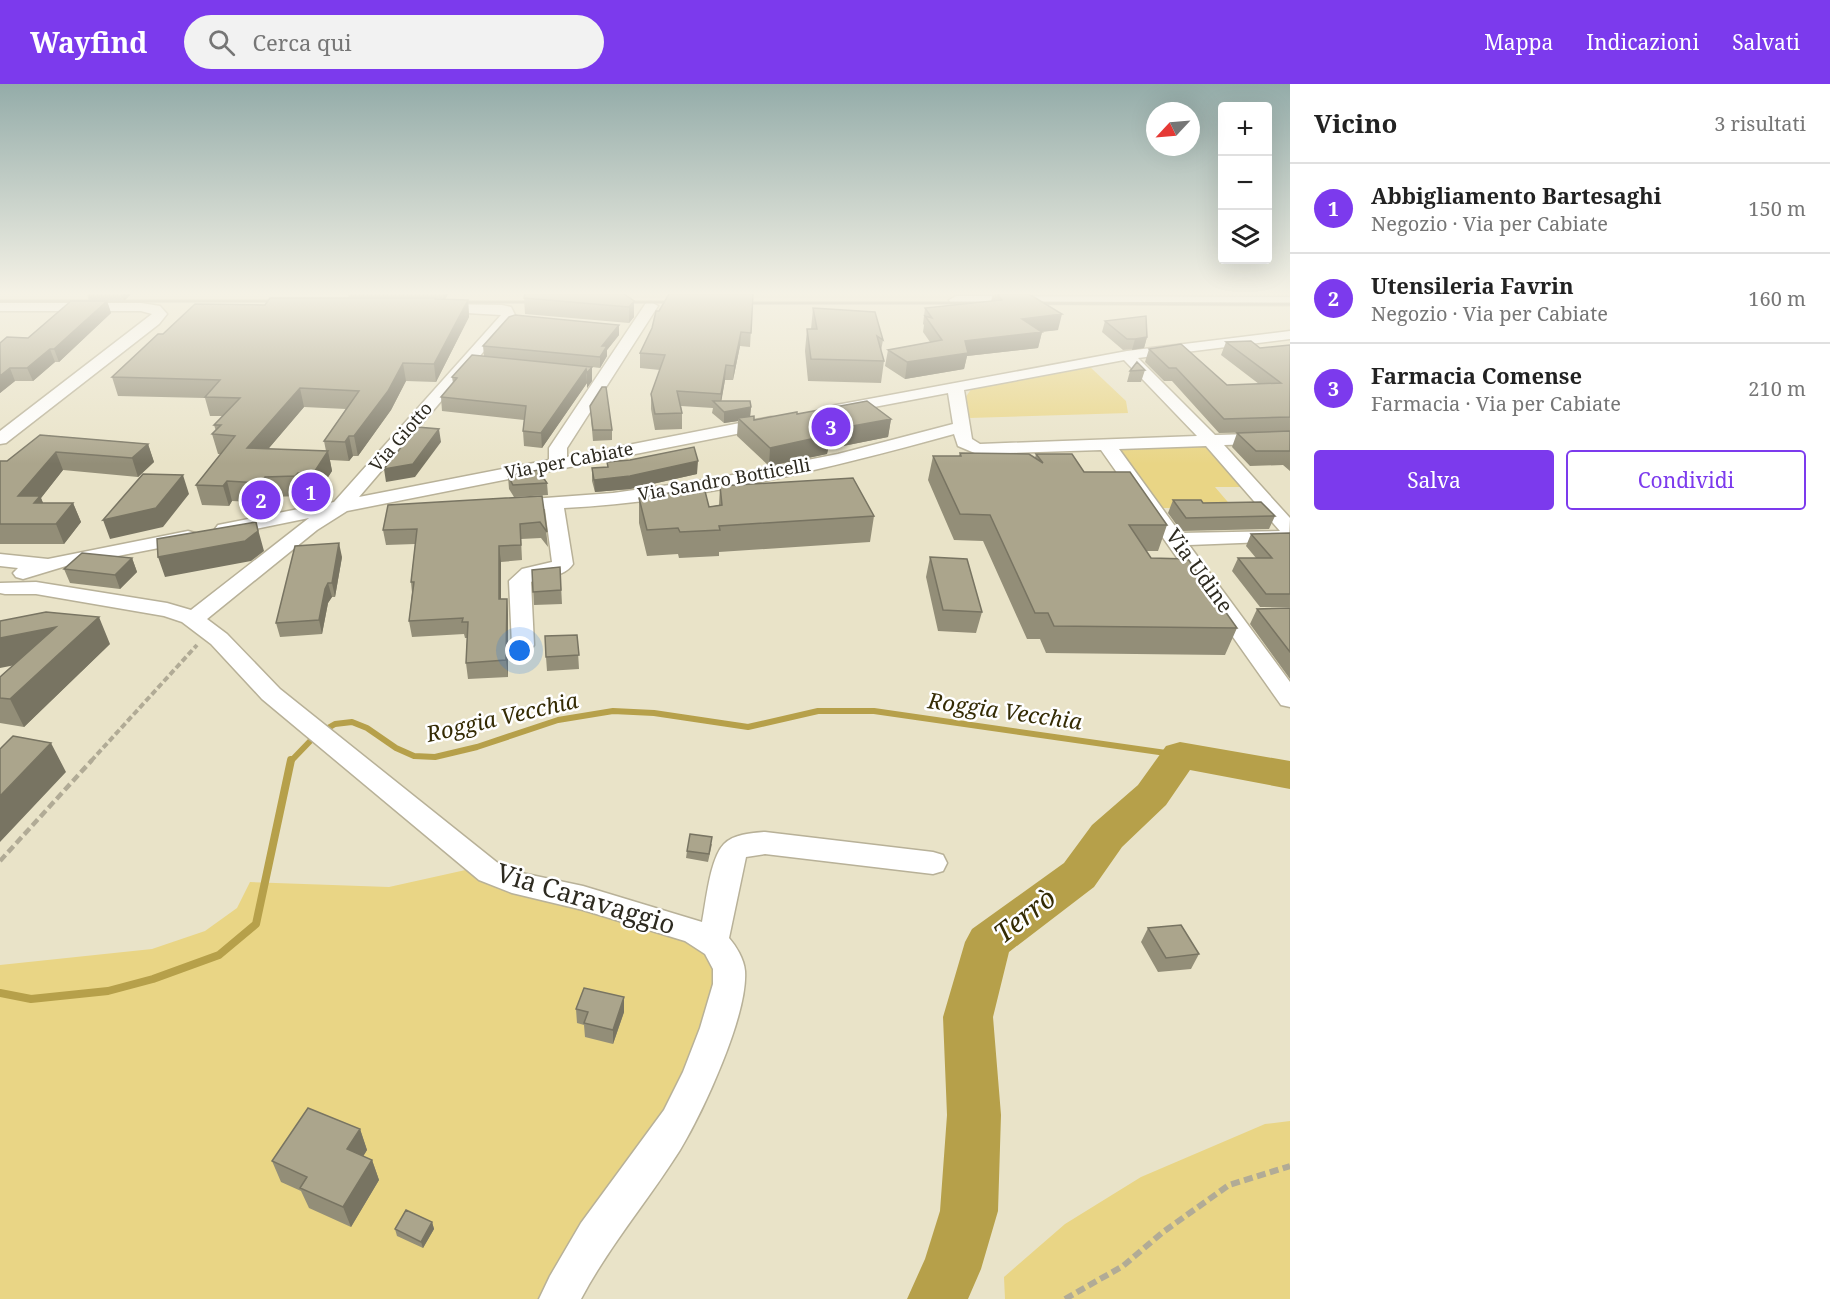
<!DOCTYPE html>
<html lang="it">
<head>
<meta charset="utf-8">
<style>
  body { margin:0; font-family:"Noto Serif",serif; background:#f2f2f2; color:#222 }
  .controls { position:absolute; right:18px; top:18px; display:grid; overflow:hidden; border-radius:6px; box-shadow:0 6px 24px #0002 }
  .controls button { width:54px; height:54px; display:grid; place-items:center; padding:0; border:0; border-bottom:2px solid #e0e0e0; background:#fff; color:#222; font:30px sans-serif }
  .compass { position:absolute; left:1146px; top:18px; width:54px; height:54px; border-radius:50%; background:#fff; box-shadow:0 6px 24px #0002; rotate:244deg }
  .you { position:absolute; left:520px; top:567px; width:21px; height:21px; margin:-15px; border:4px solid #fff; border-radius:50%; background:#1a73e8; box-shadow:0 0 0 9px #1a73e833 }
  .badge { display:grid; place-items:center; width:39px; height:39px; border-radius:50%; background:#7c3aed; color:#fff; font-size:20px; font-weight:700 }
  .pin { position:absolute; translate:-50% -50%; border:3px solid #fff; box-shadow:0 2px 6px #0006 }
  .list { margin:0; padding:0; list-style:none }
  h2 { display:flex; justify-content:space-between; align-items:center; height:78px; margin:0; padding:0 24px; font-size:26px }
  h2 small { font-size:20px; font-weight:400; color:#767676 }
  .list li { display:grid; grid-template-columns:39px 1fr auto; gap:18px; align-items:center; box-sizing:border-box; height:90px; padding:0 24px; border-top:2px solid #e0e0e0 }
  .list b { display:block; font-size:22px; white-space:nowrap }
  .list p { margin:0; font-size:20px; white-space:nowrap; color:#767676 }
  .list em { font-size:20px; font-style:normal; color:#767676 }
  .actions { display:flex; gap:12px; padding:18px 24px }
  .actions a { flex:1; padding:14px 0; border:2px solid #7c3aed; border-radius:6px; text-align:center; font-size:21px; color:#7c3aed }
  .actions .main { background:#7c3aed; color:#fff }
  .icon { flex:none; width:33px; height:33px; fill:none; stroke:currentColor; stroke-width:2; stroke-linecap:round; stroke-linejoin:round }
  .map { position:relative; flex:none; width:1290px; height:1215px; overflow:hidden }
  header { display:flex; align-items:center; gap:36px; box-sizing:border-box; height:84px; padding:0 30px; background:#7c3aed; color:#fff }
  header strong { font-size:28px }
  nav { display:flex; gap:33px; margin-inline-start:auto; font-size:21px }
  .search { width:420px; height:54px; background:#f2f2f2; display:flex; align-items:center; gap:15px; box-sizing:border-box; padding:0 21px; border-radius:33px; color:#767676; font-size:22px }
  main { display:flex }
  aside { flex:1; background:#fff }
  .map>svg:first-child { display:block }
  .built { fill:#e2d9b7 }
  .green { fill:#e9d585 }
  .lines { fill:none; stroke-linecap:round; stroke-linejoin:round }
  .stream-far1 { stroke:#b6a04a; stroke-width:6 }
  .stream { stroke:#b6a04a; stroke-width:8 }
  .river { fill:#b6a04a; fill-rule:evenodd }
  .minor-casing { stroke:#b8b198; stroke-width:3 }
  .path-far2 { stroke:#b1ab96; stroke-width:4; stroke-dasharray:6 3; stroke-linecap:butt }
  .path-far1 { stroke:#b1ab96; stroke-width:4.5; stroke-dasharray:8 4; stroke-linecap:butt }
  .path { stroke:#b1ab96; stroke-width:6; stroke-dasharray:9 4.5; stroke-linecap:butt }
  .minor { fill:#fff; fill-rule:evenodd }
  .rail { stroke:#8b8674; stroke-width:3 }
  .wall { fill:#938e78; fill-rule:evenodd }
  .shaded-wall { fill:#787462 }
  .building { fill:#aba58c; stroke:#787462; stroke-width:1.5 }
  .labels { text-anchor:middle; stroke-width:5; stroke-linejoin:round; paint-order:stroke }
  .far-street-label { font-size:18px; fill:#2d2a20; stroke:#fff }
  .street-label { font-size:21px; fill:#2d2a20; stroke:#fff }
  .water-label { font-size:22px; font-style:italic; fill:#342b04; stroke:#fff }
  .near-street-label { font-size:26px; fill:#2d2a20; stroke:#fff }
  .near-water-label { font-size:27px; font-style:italic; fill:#342b04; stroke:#fff }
</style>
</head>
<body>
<header>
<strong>Wayfind</strong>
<div class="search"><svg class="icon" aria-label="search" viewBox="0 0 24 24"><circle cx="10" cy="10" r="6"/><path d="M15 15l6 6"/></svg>Cerca qui</div>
<nav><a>Mappa</a><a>Indicazioni</a><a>Salvati</a></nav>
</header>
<main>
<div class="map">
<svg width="1290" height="1215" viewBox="0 0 1290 1215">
  <rect width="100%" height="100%" fill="#e9e3c8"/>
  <path class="built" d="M 202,210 L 583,210 L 583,213 Z
    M 617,210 L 1023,210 L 1026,214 L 616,214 Z"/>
  <path class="green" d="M 1088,281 L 1126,317 L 1128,329 L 969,334 L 965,314 L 972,304 Z
    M 1115,363 L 1207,363 L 1243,403 L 1215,403 L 1233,424 L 1161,424 Z
    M 470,785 L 539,814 L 696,858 L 705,864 L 715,889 L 706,934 L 664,1035 L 541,1215 L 0,1215 L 0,881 L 152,865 L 205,847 L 237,824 L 250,798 L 389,803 Z
    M 1290,1037 L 1290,1215 L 1005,1215 L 1004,1193 L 1065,1140 L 1141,1093 L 1265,1040 Z"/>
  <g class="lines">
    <path class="stream-far1" d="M 291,677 L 316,651 L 335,640 L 352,638 L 367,644 L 396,664 L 414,672 L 435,673 L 477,663 L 558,636 L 613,627 L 654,629 L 748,643 L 818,627 L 874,627 L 1180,671"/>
    <path class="stream" d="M 0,909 L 31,915 L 108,907 L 153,895 L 219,871 L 256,840 L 291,676"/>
    <path class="river" d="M 1180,658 L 1290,677 L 1290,705 L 1190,686 L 1166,721 L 1122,763 L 1094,803 L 1009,868 L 993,933 L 1001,1031 L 998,1127 L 981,1185 L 968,1215 L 907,1215 L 925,1175 L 940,1127 L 947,1031 L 943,933 L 965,858 L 972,845 L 1064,779 L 1092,741 L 1138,701 L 1166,662 Z"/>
    <defs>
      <path id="minor" d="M 956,212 L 1290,213 L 1290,221 L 951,219 L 949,216 Z
        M 651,218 L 658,222 L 567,364 L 567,373 L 771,333 L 777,334 L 779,338 L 777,342 L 347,427 L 317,446 L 207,535 L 227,550 L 280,605 L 499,780 L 517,788 L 583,802 L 702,838 C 706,818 710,774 724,760 C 734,750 752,749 765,748 L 933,768 L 943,771 L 947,779 L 943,787 L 933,790 L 765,770 L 746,773 L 729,854 C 736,862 744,875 745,887 C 748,931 703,1028 680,1066 C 648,1117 609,1162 581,1215 L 539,1215 L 550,1192 L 581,1139 L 664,1026 L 683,988 L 700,944 L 713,900 L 713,885 L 705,870 L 685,857 L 583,826 L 512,809 L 479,796 L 262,615 L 211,560 L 182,538 L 164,532 L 36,510 L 5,510 L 0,509 L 0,499 L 36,498 L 167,519 L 191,526 L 309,434 L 225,451 L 218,449 L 215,445 L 218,441 L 334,418 L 501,231 L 433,227 L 431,224 L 438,220 L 502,221 L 511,223 L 515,231 L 359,413 L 549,376 L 549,364 L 646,219 Z
        M 0,219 L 141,219 L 160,222 L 167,230 L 159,240 L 6,359 L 0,360 L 0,347 L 152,230 L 141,227 L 0,227 Z
        M 1290,247 L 1290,255 L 1138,274 L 1215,351 L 1290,349 L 1290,359 L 1224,361 L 1290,434 L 1289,457 L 1189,461 L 1290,598 L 1290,623 L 1281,621 L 1101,366 L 977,370 L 958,362 L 954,350 C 827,385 697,417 564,424 L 573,480 C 562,496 544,489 531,498 L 534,561 L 531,566 L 523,568 L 515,566 L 512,561 L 509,497 L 522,485 L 552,478 L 545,425 L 503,425 L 501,421 L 503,417 L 613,409 L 712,395 L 838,370 L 953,340 L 948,309 L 837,330 L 829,325 L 831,322 L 1127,267 ZM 1124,276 L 1197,352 L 980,360 L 972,355 L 964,306 ZM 1206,362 L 1280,447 L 1180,449 L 1119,365 Z
        M 188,447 L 195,449 L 198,453 L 195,457 L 66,482 L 23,495 L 16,493 L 13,489 L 18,484 L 0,482 L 0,470 L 48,475 Z"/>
    </defs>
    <use href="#minor" class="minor-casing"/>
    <path class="path-far2" d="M 91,677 L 197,561"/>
    <path class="path-far1" d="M 0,777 L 92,676"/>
    <path class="path" d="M 1065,1215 L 1123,1182 L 1163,1148 L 1229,1101 L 1290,1082"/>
    <use href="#minor" class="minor"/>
    <path class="rail" d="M 0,217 L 285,217
      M 450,218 L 540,218
      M 618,218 L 681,218
      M 735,219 L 990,219
      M 1029,219 L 1290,220"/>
  </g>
  <path class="wall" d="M 87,210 L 160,210 L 131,210 L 124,217 L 89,217 Z
    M 348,210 L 448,210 L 445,216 L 468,216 L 469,233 L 436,298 L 406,297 L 391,326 L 358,372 L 353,372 L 349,377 L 330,376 L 332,387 L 317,410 L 302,409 L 300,412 L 271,413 L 267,419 L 232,417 L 229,422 L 202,421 L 196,401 L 221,370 L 218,370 L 212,350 L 216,347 L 214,341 L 223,332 L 210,332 L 205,314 L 118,312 L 112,293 L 163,250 L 265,221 L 349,214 ZM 304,323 L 346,325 L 324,357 L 326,367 L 268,365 Z
    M 624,210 L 634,233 L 629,239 L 525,230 L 524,214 Z
    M 753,210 L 750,263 L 740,262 L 733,296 L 725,296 L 721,317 L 751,323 L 750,332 L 754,336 L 797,330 L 891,335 L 888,353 L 828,365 L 827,370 L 769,382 L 737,352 L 738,337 L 724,339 L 712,329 L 713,324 L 681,322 L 682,329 L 682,345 L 655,346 L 651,325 L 651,310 L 660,286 L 640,284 L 640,269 L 652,244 Z
    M 993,210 L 1029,210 L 1058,246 L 1042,248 L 1038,264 L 967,272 L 964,285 L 905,295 L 885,282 L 888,266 L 930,258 L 923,248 L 924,241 L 923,240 L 925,224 L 991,217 Z
    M 107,217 L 111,229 L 59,278 L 55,278 L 33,297 L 15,297 L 0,309 L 0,259 L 28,254 Z
    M 813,224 L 875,228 L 883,256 L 881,267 L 884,277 L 881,299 L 808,297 L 805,267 L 807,245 L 811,245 Z
    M 1105,237 L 1147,253 L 1144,264 L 1123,266 L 1102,248 Z
    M 619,241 L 619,251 L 607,266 L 607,272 L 600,284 L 592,283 L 592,297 L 587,304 L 587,299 L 542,364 L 524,362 L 523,347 L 524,336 L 442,327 L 441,313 L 453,299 L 452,293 L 484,272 L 483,262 Z
    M 1226,258 L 1260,264 L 1290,261 L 1290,387 L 1283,381 L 1250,382 L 1232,363 L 1237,349 L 1274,348 L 1219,349 L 1172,297 L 1164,297 L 1145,278 L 1149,265 L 1227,301 L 1259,300 L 1221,271 Z
    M 1145,286 L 1141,298 L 1127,298 L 1130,287 Z
    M 590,322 L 612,346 L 612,356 L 593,357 Z
    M 40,351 L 148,360 L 154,378 L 138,393 L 63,386 L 41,414 L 43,419 L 73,419 L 81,438 L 64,460 L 0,460 L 0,377 L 7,377 Z
    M 960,369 L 1035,374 L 1036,370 L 1084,388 L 1167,441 L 1158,467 L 1146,467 L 1151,474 L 1237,544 L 1225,571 L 1046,569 L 1040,555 L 1027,555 L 983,457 L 954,456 L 928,396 L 933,372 L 959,372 Z
    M 607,378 L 697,390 L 630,405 L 595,408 L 592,397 L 592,384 L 607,383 Z
    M 508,392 L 547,399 L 548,411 L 514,413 L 509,405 Z
    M 720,402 L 874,432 L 870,458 L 719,468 L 719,472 L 679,474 L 678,470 L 647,472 L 639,439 L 639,414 L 709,423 L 719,421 Z
    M 542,412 L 548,463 L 541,454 L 521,455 L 522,476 L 501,478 L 501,515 L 507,515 L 508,531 L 508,593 L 468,595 L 466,579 L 467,554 L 465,554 L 464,550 L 412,553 L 409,537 L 412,509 L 411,498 L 415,460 L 386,461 L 383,446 Z
    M 1173,416 L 1275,432 L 1269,445 L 1181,447 L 1168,429 Z
    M 1290,449 L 1290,523 L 1260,523 L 1232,487 L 1238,474 L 1256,474 L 1246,462 L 1251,450 Z
    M 342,473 L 335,513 L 332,513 L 328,519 L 322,550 L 280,553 L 276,539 Z
    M 930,473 L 982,528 L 976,549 L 938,547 L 926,493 Z
    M 132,474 L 137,488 L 120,505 L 70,499 L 64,485 Z
    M 560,483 L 562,520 L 534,521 L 532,486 Z
    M 1290,524 L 1290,595 L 1250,540 L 1257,525 Z
    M 577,551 L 579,585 L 547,587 L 546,573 Z
    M 110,560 L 24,643 L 0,639 L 0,593 L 12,582 Z
    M 712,760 L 708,778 L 686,774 L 687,767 Z
    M 1148,844 L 1199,870 L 1191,885 L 1158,888 L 1141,858 Z
    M 576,925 L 624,928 L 613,960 L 585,953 L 584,941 L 577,939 Z
    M 360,1045 L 367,1066 L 363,1072 L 372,1076 L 379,1096 L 351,1143 L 309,1124 L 301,1107 L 281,1098 L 272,1077 Z
    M 432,1138 L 434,1145 L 423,1164 L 397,1152 L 395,1145 Z"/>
  <path class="shaded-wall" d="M 122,210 L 131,210 L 124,217 Z
    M 443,210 L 448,210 L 444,218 Z
    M 468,216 L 469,233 L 436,298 L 434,280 Z
    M 107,217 L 111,229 L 59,278 L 54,265 Z
    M 634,217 L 634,233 L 629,239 L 629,223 Z
    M 1062,230 L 1058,246 L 1018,250 L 1022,235 Z
    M 619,241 L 619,251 L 607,266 L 607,272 L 600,284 L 600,273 L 602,262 Z
    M 741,248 L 740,262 L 733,296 L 734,282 Z
    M 1042,248 L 1038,264 L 967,272 L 964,285 L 905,295 L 907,278 L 965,257 Z
    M 1147,253 L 1144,264 L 1132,266 L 1135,255 Z
    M 50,265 L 55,278 L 33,297 L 27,284 Z
    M 403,279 L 406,297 L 391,326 L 358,372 L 354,352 Z
    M 726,281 L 725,296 L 720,325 L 721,310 Z
    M 592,283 L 592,297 L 587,304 L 587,289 Z
    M 10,284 L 15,297 L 0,309 L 0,292 Z
    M 586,285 L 587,299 L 542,364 L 541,349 Z
    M 300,304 L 304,323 L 253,383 L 247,364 Z
    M 751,323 L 750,334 L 738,334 L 738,337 L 724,339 L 724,328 Z
    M 891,335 L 888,353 L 828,365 L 827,370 L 769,382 L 770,364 L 825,347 Z
    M 439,345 L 441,358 L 415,393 L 386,398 L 384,385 Z
    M 349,352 L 353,372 L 349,377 L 345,358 Z
    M 148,360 L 154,378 L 138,393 L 132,374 Z
    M 328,367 L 332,387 L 317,410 L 313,390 Z
    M 56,368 L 63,386 L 41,414 L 48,431 L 18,412 Z
    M 698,377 L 697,390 L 630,405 L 595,408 L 594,396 Z
    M 298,389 L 302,409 L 300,412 L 295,392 Z
    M 183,391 L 189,410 L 163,443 L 110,455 L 103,436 Z
    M 265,393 L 271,413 L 267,419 L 261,399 Z
    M 227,397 L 232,417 L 229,422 L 223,402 Z
    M 73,419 L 81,438 L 64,460 L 56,440 Z
    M 256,438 L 264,467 L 251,477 L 165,493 L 158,473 Z
    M 339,459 L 342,473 L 335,513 L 332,499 Z
    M 499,462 L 501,478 L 501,531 L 499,515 Z
    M 132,474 L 137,488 L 120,505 L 115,491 Z
    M 328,499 L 332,513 L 328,519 L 322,550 L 319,536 L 325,505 Z
    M 507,515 L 508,531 L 508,593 L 506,576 Z
    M 99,533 L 110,560 L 24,643 L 10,615 L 56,573 L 0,584 L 0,554 Z
    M 51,659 L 66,688 L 0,758 L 0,712 Z
    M 624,913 L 624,928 L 613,960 L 613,946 Z
    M 360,1045 L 367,1066 L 355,1086 L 347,1065 Z
    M 372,1076 L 379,1096 L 351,1143 L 343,1123 Z
    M 432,1138 L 434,1145 L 423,1164 L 421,1158 Z"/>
  <path class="building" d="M 525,210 L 624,210 L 634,217 L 629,223 L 524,214 Z
    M 669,210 L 753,210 L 751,249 L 741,248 L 734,282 L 726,281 L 721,310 L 677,307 L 682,329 L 655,330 L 651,310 L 665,271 L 640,269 L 652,244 L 656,227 L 659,227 Z
    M 997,210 L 1029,210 L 1062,230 L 1022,235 L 1042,248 L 965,257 L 968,269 L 907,278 L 888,266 L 942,256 L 925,232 L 932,234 L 925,224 L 1002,216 Z
    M 270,214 L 435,214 L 435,215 L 468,216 L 434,280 L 403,279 L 388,307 L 354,352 L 349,352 L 345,358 L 324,357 L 359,307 L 300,304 L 247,364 L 328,367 L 313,390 L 298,389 L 295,392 L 265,393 L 261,399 L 227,397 L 223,402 L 196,401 L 235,352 L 212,350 L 221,341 L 214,341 L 240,314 L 205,313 L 220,296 L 112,293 L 158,250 L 163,250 L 195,220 L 265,221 Z
    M 71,217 L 107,217 L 54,265 L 50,265 L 27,284 L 10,284 L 0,292 L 0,259 L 7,253 L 28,254 Z
    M 813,224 L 875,228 L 883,256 L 877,252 L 884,277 L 811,275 L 807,245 L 817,245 Z
    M 515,231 L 619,241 L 602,262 L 607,262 L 600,273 L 483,262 L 509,233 Z
    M 1146,232 L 1147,253 L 1135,255 L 1127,255 L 1105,237 Z
    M 1251,257 L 1260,264 L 1290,261 L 1290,333 L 1224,335 L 1176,284 L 1169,284 L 1149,265 L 1181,260 L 1227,301 L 1281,299 L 1226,258 Z
    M 472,271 L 592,283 L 587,289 L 586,285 L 541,349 L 523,347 L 526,322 L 441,313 L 457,294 L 452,293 Z
    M 1137,278 L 1145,286 L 1130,287 Z
    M 602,303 L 606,303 L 612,346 L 593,346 L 590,322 Z
    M 713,317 L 750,317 L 751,323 L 724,328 Z
    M 867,317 L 891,335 L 825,347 L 829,351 L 770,364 L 738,334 L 754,332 L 754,336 L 797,328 L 797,330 Z
    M 417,343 L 439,345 L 413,380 L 384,385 Z
    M 1290,347 L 1290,367 L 1256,367 L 1237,349 Z
    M 40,351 L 148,360 L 132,374 L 56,368 L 18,412 L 40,412 L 34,419 L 73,419 L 56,440 L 0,440 L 0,377 L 7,377 Z
    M 694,363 L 698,377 L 630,392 L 594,396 L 592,384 L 608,383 L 607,378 L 630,376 Z
    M 960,369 L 1029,370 L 1043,379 L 1036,370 L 1072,370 L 1084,388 L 1130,388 L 1167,441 L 1129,441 L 1151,474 L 1188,475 L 1237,544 L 1054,542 L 1048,529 L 1035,529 L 990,431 L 960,430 L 933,372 L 961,372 Z
    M 538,386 L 547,399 L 513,401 L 508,392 Z
    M 143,390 L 183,391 L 156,424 L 103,436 Z
    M 853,394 L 874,432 L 719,442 L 720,446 L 680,448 L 678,444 L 647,446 L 639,414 L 704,403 L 709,423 L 722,421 L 720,402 Z
    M 542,412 L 547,448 L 540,438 L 520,440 L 521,461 L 499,462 L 499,515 L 507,515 L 506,576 L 466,579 L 468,538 L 462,538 L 463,534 L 409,537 L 414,498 L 411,498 L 417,445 L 383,446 L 388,421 Z
    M 1173,416 L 1201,416 L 1203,419 L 1261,418 L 1275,432 L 1186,434 Z
    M 256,438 L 258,447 L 245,457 L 158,473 L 157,455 Z
    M 1290,449 L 1290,510 L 1266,510 L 1238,474 L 1272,474 L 1251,450 Z
    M 339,459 L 332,499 L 328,499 L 325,505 L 319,536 L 276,539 L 295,462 Z
    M 82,469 L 132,474 L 115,491 L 64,485 Z
    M 930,473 L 967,475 L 982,528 L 943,526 Z
    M 560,483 L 561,506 L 533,508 L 532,486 Z
    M 1290,524 L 1290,568 L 1257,525 Z
    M 46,528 L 99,533 L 10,615 L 0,614 L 0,593 L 56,543 L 0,554 L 0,537 Z
    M 577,551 L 579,571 L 546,573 L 545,552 Z
    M 13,652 L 51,659 L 0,712 L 0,665 Z
    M 690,750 L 712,753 L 709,770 L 687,767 Z
    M 1181,841 L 1199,870 L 1166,874 L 1148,844 Z
    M 584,904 L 624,913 L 613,946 L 584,939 L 588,928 L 576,925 Z
    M 308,1024 L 360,1045 L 347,1065 L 372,1076 L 343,1123 L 300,1104 L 307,1093 L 272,1077 Z
    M 406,1126 L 432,1138 L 421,1158 L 395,1145 Z"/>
  <linearGradient id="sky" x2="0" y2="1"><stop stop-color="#94aca9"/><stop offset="0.55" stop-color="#f5f2e6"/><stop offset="1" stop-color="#f5f2e6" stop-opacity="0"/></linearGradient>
  <rect width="1290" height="380" fill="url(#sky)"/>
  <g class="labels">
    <g class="far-street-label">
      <text transform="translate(401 353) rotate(-49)" y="6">Via Giotto</text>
      <text transform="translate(569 377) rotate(-11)" y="6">Via per Cabiate</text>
      <text transform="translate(724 396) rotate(-10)" y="6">Via Sandro Botticelli</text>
    </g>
    <g class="street-label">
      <text transform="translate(1199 487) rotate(54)" y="7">Via Udine</text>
    </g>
    <g class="water-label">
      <text transform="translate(1005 627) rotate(8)" y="8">Roggia Vecchia</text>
      <text transform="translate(502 633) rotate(-13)" y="8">Roggia Vecchia</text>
    </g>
    <g class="near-street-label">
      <text transform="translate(586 815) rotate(17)" y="9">Via Caravaggio</text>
    </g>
    <g class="near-water-label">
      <text transform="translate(1025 832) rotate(-38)" y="9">Terrò</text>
    </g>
  </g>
</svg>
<div class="controls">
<button>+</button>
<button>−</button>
<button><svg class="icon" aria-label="layers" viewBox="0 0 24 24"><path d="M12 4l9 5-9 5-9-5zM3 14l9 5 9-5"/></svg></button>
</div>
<svg class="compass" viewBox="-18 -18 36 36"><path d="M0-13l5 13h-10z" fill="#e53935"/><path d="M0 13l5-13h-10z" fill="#767676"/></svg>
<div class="you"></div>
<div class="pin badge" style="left:311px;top:408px">1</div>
<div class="pin badge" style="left:261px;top:416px">2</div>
<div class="pin badge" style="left:831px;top:343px">3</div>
</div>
<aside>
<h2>Vicino<small>3 risultati</small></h2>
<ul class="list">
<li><span class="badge">1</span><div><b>Abbigliamento Bartesaghi</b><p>Negozio · Via per Cabiate</p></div><em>150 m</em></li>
<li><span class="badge">2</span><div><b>Utensileria Favrin</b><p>Negozio · Via per Cabiate</p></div><em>160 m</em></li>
<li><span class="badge">3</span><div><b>Farmacia Comense</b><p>Farmacia · Via per Cabiate</p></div><em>210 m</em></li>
</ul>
<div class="actions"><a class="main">Salva</a><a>Condividi</a></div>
</aside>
</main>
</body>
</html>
